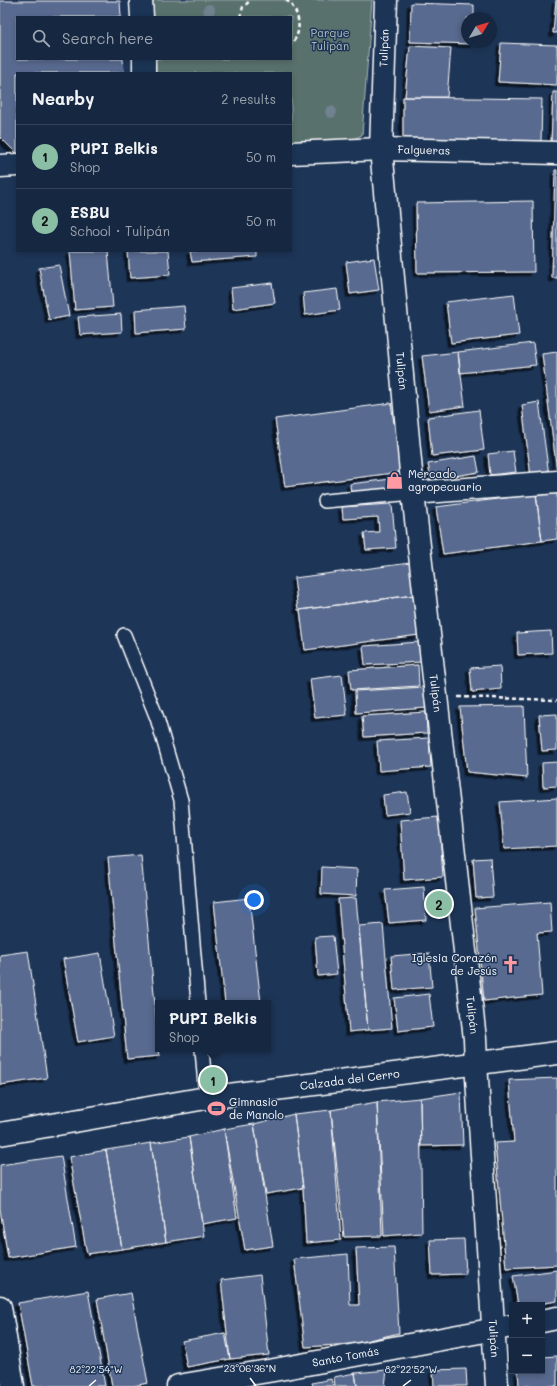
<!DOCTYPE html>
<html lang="en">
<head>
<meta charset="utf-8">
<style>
  body { margin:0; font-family:Mali,sans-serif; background:#1f3048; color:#f1f3f6 }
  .controls { position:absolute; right:12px; bottom:12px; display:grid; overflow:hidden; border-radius:0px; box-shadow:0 2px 6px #0003 }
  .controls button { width:36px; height:36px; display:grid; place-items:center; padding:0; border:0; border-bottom:1px solid #35445a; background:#162841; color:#f1f3f6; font:20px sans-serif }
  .compass { position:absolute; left:461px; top:12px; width:36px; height:36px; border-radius:50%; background:#162841; box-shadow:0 2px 6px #0003; rotate:52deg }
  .you { position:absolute; left:254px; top:900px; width:14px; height:14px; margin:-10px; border:3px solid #fff; border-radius:50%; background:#1a73e8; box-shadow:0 0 0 6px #1a73e833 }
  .badge { display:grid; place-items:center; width:26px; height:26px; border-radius:50%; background:#8abfa5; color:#111; font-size:13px; font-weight:700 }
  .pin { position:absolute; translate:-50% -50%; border:2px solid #fff; box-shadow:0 1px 4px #0006 }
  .popup { position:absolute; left:155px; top:1000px; width:116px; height:52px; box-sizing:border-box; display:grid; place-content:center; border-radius:0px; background:#162841; filter:drop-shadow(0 1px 3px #0005); font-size:13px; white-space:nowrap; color:#9ea6b1 }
  .popup b { font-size:15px; color:#f1f3f6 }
  .popup::after { content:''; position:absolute; left:50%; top:100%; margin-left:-8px; border:8px solid transparent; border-top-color:#162841 }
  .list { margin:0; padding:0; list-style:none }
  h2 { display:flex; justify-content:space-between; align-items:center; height:52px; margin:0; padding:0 16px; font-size:17px }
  h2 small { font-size:13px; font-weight:400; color:#9ea6b1 }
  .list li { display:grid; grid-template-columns:26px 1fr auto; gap:12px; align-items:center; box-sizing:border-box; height:64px; padding:0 16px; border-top:1px solid #35445a }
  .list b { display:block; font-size:15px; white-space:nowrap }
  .list p { margin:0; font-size:13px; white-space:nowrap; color:#9ea6b1 }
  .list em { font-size:13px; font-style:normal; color:#9ea6b1 }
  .icon { flex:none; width:22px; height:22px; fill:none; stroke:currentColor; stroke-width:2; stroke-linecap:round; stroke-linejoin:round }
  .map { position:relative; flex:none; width:557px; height:1386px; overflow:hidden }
  .search { position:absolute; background:#162841; box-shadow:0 2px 6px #0003; left:16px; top:16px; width:276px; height:44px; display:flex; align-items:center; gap:10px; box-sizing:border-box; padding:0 14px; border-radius:0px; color:#9ea6b1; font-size:15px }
  .panel { position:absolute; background:#162841; box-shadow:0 2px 6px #0003; left:16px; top:72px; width:276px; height:180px; border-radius:0px }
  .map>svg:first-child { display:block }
  .green { fill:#59716d; stroke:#acb8b6 }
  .building { fill:#596b8f; stroke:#fff; filter:url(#shadow) }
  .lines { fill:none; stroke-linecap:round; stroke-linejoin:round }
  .service-casing { stroke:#fff; stroke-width:16 }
  .minor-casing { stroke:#fff; stroke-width:25 }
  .tertiary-casing { stroke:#fff; stroke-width:25 }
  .primary-casing { stroke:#fff; stroke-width:25 }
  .path { stroke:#fff; stroke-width:2.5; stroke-dasharray:4 3; stroke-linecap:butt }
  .service { stroke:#1d3557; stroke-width:13 }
  .minor { stroke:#1d3557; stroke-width:22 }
  .tertiary { stroke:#1d3557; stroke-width:22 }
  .primary { stroke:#1d3557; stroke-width:22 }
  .tree { fill:#70818f }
  .ticks { fill:none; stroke:#fff; stroke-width:1.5 }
  .labels { text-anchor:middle; stroke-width:3; stroke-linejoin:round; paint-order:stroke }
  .park-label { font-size:11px; fill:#b4bfbd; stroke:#1d3557 }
  .street-label { font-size:11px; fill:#fff; stroke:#1d3557 }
  .poi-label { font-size:11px; fill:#fff; stroke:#1d3557; text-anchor:start }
  .ticks-label { font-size:10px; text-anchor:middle; fill:#fff; stroke:#1d3557; stroke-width:3; stroke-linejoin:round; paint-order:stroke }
</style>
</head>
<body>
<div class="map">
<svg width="557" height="1386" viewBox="0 0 557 1386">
  <defs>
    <filter id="shadow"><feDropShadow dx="-3.5" dy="3.5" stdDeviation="0" flood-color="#0009"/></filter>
  </defs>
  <rect width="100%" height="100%" fill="#1d3557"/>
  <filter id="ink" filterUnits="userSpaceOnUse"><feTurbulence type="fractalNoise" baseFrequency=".025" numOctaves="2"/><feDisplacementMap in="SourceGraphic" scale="8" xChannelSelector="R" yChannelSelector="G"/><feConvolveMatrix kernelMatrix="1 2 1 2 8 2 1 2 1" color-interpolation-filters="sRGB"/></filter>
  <g filter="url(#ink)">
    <path class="green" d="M 151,0 L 372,0 L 362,135 L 347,142 L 291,145 L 291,73 L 155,73 L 154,59 L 291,59 L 291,17 L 152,17 Z"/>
    <path class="building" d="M 556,0 L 557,0 L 557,33 L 553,33 Z
      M 0,1 L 120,1 L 121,17 L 17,17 L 17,59 L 123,59 L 124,73 L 17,73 L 17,154 L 0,137 Z
      M 411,3 L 474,5 L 474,18 L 467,18 L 467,42 L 474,42 L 473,44 L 410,42 Z
      M 501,43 L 557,45 L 557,85 L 498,82 Z
      M 410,46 L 451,48 L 447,97 L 405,97 Z
      M 553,92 L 557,92 L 557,144 L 551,144 Z
      M 403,97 L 542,99 L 541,142 L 403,140 Z
      M 555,170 L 557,170 L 557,278 L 552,278 Z
      M 533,201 L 534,272 L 417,273 L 416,203 Z
      M 70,251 L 108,251 L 113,307 L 75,310 Z
      M 128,251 L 168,251 L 170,275 L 130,278 Z
      M 190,251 L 257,251 L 257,257 L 192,262 Z
      M 374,258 L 379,290 L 350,294 L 346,262 Z
      M 59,265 L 69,316 L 49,320 L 39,268 Z
      M 272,283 L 275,303 L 233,309 L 231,288 Z
      M 337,289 L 340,310 L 305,315 L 303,293 Z
      M 514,294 L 519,335 L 451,343 L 446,302 Z
      M 184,306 L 186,329 L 136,333 L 135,310 Z
      M 121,314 L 122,332 L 80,335 L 78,317 Z
      M 533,343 L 536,365 L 460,373 L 458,352 Z
      M 458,352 L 465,406 L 429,411 L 422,356 Z
      M 557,352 L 557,472 L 542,354 Z
      M 539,402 L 549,475 L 531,477 L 522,405 Z
      M 391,403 L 401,472 L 285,487 L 275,419 Z
      M 479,410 L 484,450 L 432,456 L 428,417 Z
      M 513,451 L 516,472 L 490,475 L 488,454 Z
      M 476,456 L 479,472 L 431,480 L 428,464 Z
      M 399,478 L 400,491 L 351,494 L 350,484 Z
      M 557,492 L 557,539 L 542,541 L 536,494 Z
      M 536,494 L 542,541 L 443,554 L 436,507 Z
      M 392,505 L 396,548 L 366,550 L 364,533 L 379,532 L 378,517 L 343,519 L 342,507 L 392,504 Z
      M 410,563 L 414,595 L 298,610 L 294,578 Z
      M 414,595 L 419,635 L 305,650 L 300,610 Z
      M 551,631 L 552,653 L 518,655 L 517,633 Z
      M 420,642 L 421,662 L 365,665 L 363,646 Z
      M 418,665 L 419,686 L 351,690 L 349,670 Z
      M 500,666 L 501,689 L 472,692 L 470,668 Z
      M 342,675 L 347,715 L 315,718 L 310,679 Z
      M 425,687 L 427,708 L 356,713 L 355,691 Z
      M 524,706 L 527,778 L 467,772 L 460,707 Z
      M 426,712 L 427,733 L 364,737 L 362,716 Z
      M 557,714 L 557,750 L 542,751 L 539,715 Z
      M 429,738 L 431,767 L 379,771 L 377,741 Z
      M 557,762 L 557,786 L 543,787 L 542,763 Z
      M 407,792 L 410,812 L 385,815 L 383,795 Z
      M 557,798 L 557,846 L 504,849 L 500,802 Z
      M 439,817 L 443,877 L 404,880 L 400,820 Z
      M 141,855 L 158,1036 L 158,1049 L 159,1049 L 160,1056 L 127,1059 L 108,858 Z
      M 490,858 L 493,897 L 476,898 L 473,859 Z
      M 322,867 L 357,869 L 356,896 L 321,894 Z
      M 424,887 L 426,920 L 389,923 L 385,890 Z
      M 249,898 L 261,1003 L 225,1003 L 214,902 Z
      M 356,898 L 368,1030 L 349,1032 L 338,899 Z
      M 550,902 L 552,932 L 537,933 L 542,995 L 484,1001 L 475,908 Z
      M 383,924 L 392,1028 L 368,1030 L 359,926 Z
      M 333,936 L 337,974 L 318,976 L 315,937 Z
      M 28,951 L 47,1078 L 0,1085 L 0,955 Z
      M 100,953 L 114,1036 L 78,1042 L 63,959 Z
      M 429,953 L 432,987 L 394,990 L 391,956 Z
      M 429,994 L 433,1027 L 398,1031 L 394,998 Z
      M 557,1078 L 557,1265 L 506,1268 L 495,1143 L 514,1142 L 509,1080 Z
      M 461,1092 L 463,1145 L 421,1146 L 420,1098 Z
      M 420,1098 L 422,1233 L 384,1236 L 377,1102 Z
      M 377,1102 L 382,1236 L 344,1237 L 331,1110 Z
      M 331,1110 L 341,1240 L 306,1243 L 303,1188 L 294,1114 Z
      M 294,1114 L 303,1188 L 266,1194 L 254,1124 Z
      M 254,1124 L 273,1246 L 245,1250 L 224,1129 Z
      M 224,1129 L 237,1218 L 202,1224 L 189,1137 Z
      M 189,1137 L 204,1236 L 166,1242 L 151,1143 Z
      M 151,1143 L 166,1242 L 122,1249 L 106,1150 Z
      M 106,1150 L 122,1249 L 87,1254 L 69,1157 Z
      M 61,1156 L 76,1247 L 8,1258 L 0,1209 L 0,1165 Z
      M 464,1239 L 466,1274 L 432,1275 L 430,1240 Z
      M 394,1247 L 399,1333 L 352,1344 L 305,1347 L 294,1259 L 348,1254 L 350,1305 L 359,1305 L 356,1248 Z
      M 557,1270 L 557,1301 L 533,1305 L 518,1305 L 513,1276 Z
      M 260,1275 L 269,1355 L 230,1359 L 221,1280 Z
      M 88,1291 L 105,1386 L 33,1386 L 18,1303 Z
      M 131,1293 L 148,1383 L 133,1386 L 112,1386 L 97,1299 Z
      M 225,1333 L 230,1359 L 187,1367 L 182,1341 Z
      M 557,1356 L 557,1386 L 519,1386 L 518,1371 L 542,1371 L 542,1357 Z
      M 466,1369 L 467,1386 L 434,1386 L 433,1370 Z
      M 387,1370 L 385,1386 L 357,1386 L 355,1373 Z
      M 355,1373 L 357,1386 L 335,1386 L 334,1377 Z
      M 331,1379 L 333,1386 L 313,1386 L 312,1383 Z"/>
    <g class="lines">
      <defs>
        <path id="service" d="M 325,501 L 413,493
          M 124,635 L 157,718 L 181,800 L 198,1003
          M 202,1049 L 206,1098"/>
        <g id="minor">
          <path d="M 141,0 L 142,17"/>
          <path d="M 144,59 L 144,73"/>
          <path id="s1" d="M 291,153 L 381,149 L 557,153"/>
          <path d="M 0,166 L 17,165"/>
          <path d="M 413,493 L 557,482"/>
          <path id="s2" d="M 476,1063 L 497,1386"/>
          <path d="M 0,1307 L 13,1386"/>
          <path d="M 542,1321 L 557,1318"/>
          <path id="s3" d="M 178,1386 L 274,1370 L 512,1326"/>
        </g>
        <g id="tertiary">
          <path id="s4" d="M 386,0 L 381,149 L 413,493 L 475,1039 L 476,1063"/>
        </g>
        <g id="primary">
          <path id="s5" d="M 0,1134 L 206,1098 L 557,1053"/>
        </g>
      </defs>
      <use href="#service" class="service-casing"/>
      <use href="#minor" class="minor-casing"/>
      <use href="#tertiary" class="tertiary-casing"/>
      <use href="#primary" class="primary-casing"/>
      <path class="path" d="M 286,0 C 299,9 304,32 291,44
        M 240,17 L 243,7 L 251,0
        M 458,697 L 557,700"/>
      <use href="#service" class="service"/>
      <use href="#minor" class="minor"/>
      <use href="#tertiary" class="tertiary"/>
      <use href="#primary" class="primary"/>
    </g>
    <g class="tree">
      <circle cx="209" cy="10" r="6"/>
      <circle cx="331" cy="112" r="6"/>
    </g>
  </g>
  <path class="ticks" d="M 250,1378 L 256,1386M 89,1386 L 96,1380M 403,1386 L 411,1380"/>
  <defs>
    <symbol id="shop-bare" viewBox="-9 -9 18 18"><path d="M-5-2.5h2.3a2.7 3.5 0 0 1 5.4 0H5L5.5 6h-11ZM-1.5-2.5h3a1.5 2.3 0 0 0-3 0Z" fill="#ff9aa2" stroke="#1d3557" stroke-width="2.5" paint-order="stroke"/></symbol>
    <symbol id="church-bare" viewBox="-9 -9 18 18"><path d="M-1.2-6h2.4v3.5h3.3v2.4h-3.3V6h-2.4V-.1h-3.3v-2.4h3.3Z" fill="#ff9aa2" stroke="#1d3557" stroke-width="2.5" paint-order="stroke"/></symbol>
    <symbol id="stadium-bare" viewBox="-9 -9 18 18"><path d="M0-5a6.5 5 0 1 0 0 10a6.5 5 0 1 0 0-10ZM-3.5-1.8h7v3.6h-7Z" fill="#ff9aa2" stroke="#1d3557" stroke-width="2.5" paint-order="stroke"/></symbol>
  </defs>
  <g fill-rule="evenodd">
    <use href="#shop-bare" x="382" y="468" width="25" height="25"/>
    <use href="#church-bare" x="498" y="952" width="25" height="25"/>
    <use href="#stadium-bare" x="204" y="1096" width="25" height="25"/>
  </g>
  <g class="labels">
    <g class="park-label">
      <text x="330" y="37">Parque<tspan x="330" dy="13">Tulipán</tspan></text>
    </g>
    <g class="street-label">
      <text transform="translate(384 48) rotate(-88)" y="4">Tulipán</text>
      <text dy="4" stroke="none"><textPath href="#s1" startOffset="133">Falgueras</textPath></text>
      <text dy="4" stroke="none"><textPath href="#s4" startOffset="372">Tulipán</textPath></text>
      <text dy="4" stroke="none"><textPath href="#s4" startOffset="696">Tulipán</textPath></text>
      <text dy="4" stroke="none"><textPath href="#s4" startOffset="1020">Tulipán</textPath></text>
      <text dy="4" stroke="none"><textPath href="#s5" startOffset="354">Calzada del Cerro</textPath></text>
      <text dy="4" stroke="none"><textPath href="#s2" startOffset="276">Tulipán</textPath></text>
      <text dy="4" stroke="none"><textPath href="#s3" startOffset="170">Santo Tomás</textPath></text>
    </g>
    <g class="poi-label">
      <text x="408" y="478">Mercado<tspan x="408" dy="13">agropecuario</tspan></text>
      <text x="497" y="962" text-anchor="end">Iglesia Corazón<tspan x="497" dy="13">de Jesús</tspan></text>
      <text x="229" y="1106">Gimnasio<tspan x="229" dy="13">de Manolo</tspan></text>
    </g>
  </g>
  <g class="ticks-label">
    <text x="250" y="1372">23°06'36"N</text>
    <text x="96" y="1373">82°22'54"W</text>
    <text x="411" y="1373">82°22'52"W</text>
  </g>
</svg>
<div class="controls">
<button>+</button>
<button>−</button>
</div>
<svg class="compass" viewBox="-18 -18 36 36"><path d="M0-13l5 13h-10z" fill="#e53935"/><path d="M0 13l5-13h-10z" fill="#9ea6b1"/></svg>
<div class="you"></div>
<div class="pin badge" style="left:213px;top:1080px">1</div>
<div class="popup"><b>PUPI Belkis</b>Shop</div>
<div class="pin badge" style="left:439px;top:904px">2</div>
<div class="search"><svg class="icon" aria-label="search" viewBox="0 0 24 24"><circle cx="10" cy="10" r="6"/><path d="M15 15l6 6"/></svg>Search here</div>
<section class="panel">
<h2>Nearby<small>2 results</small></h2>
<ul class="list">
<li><span class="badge">1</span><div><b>PUPI Belkis</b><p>Shop</p></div><em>50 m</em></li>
<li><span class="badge">2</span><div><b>ESBU</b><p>School · Tulipán</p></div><em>50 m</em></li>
</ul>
</section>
</div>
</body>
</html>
